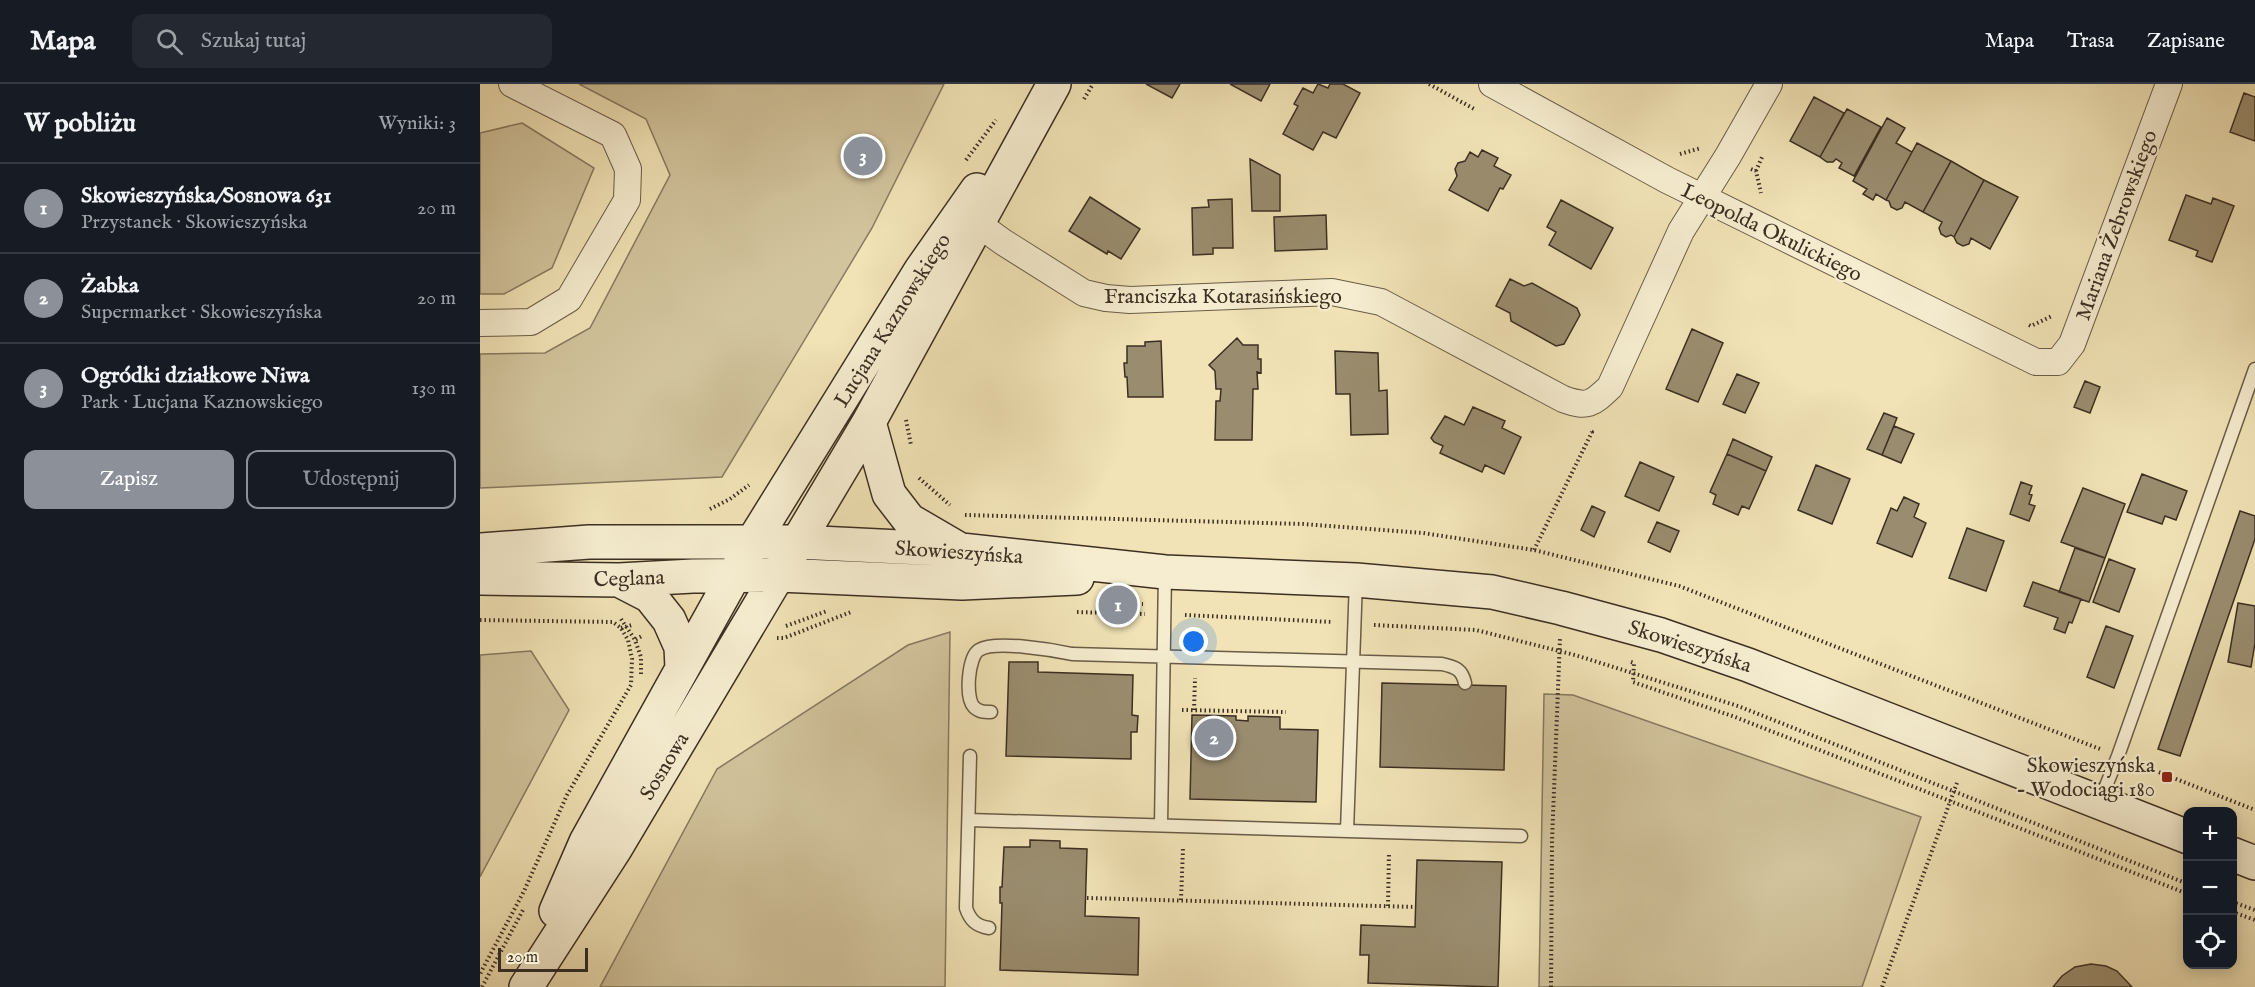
<!DOCTYPE html>
<html lang="pl">
<head>
<meta charset="utf-8">
<style>
  body { margin:0; font-family:"IM FELL English",serif; background:#242831; color:#f1f3f6 }
  .controls { position:absolute; right:18px; bottom:18px; display:grid; overflow:hidden; border-radius:12px; box-shadow:0 3px 15px #0003 }
  .controls button { width:54px; height:54px; display:grid; place-items:center; padding:0; border:0; border-bottom:2px solid #363941; background:#171b24; color:#f1f3f6; font:30px sans-serif }
  .scale { position:absolute; left:18px; bottom:15px; width:90px; box-sizing:border-box; padding-left:6px; border:3px solid #3c2f22; border-top:0; font-size:16px; line-height:21px; white-space:nowrap; color:#3c2f22; -webkit-text-stroke:4px #f6edd0; paint-order:stroke }
  .you { position:absolute; left:714px; top:558px; width:21px; height:21px; margin:-15px; border:4px solid #fff; border-radius:50%; background:#1a73e8; box-shadow:0 0 0 9px #1a73e833 }
  .badge { display:grid; place-items:center; width:39px; height:39px; border-radius:50%; background:#8c9099; color:#fff; font-size:20px; font-weight:700 }
  .pin { position:absolute; translate:-50% -50%; border:3px solid #fff; box-shadow:0 2px 6px #0006 }
  .list { margin:0; padding:0; list-style:none }
  h2 { display:flex; justify-content:space-between; align-items:center; height:78px; margin:0; padding:0 24px; font-size:26px }
  h2 small { font-size:20px; font-weight:400; color:#9ea1a6 }
  .list li { display:grid; grid-template-columns:39px 1fr auto; gap:18px; align-items:center; box-sizing:border-box; height:90px; padding:0 24px; border-top:2px solid #363941 }
  .list b { display:block; font-size:22px; white-space:nowrap }
  .list p { margin:0; font-size:20px; white-space:nowrap; color:#9ea1a6 }
  .list em { font-size:20px; font-style:normal; color:#9ea1a6 }
  .actions { display:flex; gap:12px; padding:18px 24px }
  .actions a { flex:1; padding:14px 0; border:2px solid #8c9099; border-radius:12px; text-align:center; font-size:21px; color:#8c9099 }
  .actions .main { background:#8c9099; color:#fff }
  .icon { flex:none; width:33px; height:33px; fill:none; stroke:currentColor; stroke-width:2; stroke-linecap:round; stroke-linejoin:round }
  .map { position:relative; flex:none; width:1775px; height:903px; overflow:hidden }
  header { display:flex; align-items:center; gap:36px; box-sizing:border-box; height:84px; padding:0 30px; background:#171b24; border-bottom:2px solid #363941 }
  header strong { font-size:28px }
  nav { display:flex; gap:33px; margin-inline-start:auto; font-size:21px }
  .search { width:420px; height:54px; background:#242831; display:flex; align-items:center; gap:15px; box-sizing:border-box; padding:0 21px; border-radius:12px; color:#9ea1a6; font-size:22px }
  main { display:flex }
  aside { flex:1; background:#171b24 }
  .map>svg:first-child { display:block }
  .green { fill:#d2c49d; stroke:#877a60; stroke-width:1.5 }
  .building { fill:#9a8d6f; stroke:#3c2f22; stroke-width:1.5 }
  .lines { fill:none; stroke-linecap:round; stroke-linejoin:round }
  .lane-casing { stroke:#695c47; stroke-width:15 }
  .street-casing { stroke:#695c47; stroke-width:28 }
  .secondary-casing { stroke:#3c2f22; stroke-width:36 }
  .path { stroke:#3c2f22; stroke-width:4; stroke-dasharray:1.5 3; stroke-linecap:butt }
  .lane { stroke:#f6edd0; stroke-width:12 }
  .street { stroke:#f6edd0; stroke-width:26 }
  .secondary { stroke:#f6edd0; stroke-width:33 }
  .poi-dot { fill:#8f2418; stroke:#f6edd0; stroke-width:2 }
  .labels { text-anchor:middle; stroke-width:4.5; stroke-linejoin:round; paint-order:stroke }
  .street-label { font-size:21px; fill:#3c2f22; stroke:#f6edd0 }
  .poi-label { font-size:21px; fill:#3c2f22; stroke:#f6edd0; text-anchor:end }
</style>
</head>
<body>
<header>
<strong>Mapa</strong>
<div class="search"><svg class="icon" aria-label="search" viewBox="0 0 24 24"><circle cx="10" cy="10" r="6"/><path d="M15 15l6 6"/></svg>Szukaj tutaj</div>
<nav><a>Mapa</a><a>Trasa</a><a>Zapisane</a></nav>
</header>
<main>
<aside>
<h2>W pobliżu<small>Wyniki: 3</small></h2>
<ul class="list">
<li><span class="badge">1</span><div><b>Skowieszyńska/Sosnowa 631</b><p>Przystanek · Skowieszyńska</p></div><em>20 m</em></li>
<li><span class="badge">2</span><div><b>Żabka</b><p>Supermarket · Skowieszyńska</p></div><em>20 m</em></li>
<li><span class="badge">3</span><div><b>Ogródki działkowe Niwa</b><p>Park · Lucjana Kaznowskiego</p></div><em>130 m</em></li>
</ul>
<div class="actions"><a class="main">Zapisz</a><a>Udostępnij</a></div>
</aside>
<div class="map">
<svg width="1775" height="903" viewBox="0 0 1775 903">
  <rect width="100%" height="100%" fill="#f1e3b6"/>
  <filter id="stains"><feTurbulence type="fractalNoise" baseFrequency=".00333" numOctaves="4"/><feColorMatrix values="0 0 0 0 .2 0 0 0 0 .09 0 0 0 0 .02 0 0 0 .5 -.17"/></filter>
  <radialGradient id="worn" r=".72"><stop offset=".6" stop-color="#630" stop-opacity="0"/><stop offset="1" stop-color="#630" stop-opacity=".3"/></radialGradient>
  <path class="green" d="M 99,0 L 464,0 L 392,144 L 242,393 L 0,404 L 0,270 L 65,269 L 110,244 L 190,91 L 166,35 Z
    M 42,39 L 114,84 L 72,184 L 24,210 L 0,210 L 0,49 Z
    M 470,548 L 465,903 L 120,903 L 237,685 L 428,561 Z
    M 51,567 L 89,626 L 0,793 L 0,571 Z
    M 1064,610 L 1093,611 L 1441,733 L 1382,903 L 1059,903 Z"/>
  <path class="building" d="M 666,0 L 700,0 L 692,14 Z
    M 750,0 L 790,0 L 781,17 Z
    M 838,0 L 848,4 L 850,0 L 863,0 L 880,9 L 856,54 L 843,48 L 833,66 L 803,50 L 818,22 L 814,20 L 823,4 L 833,9 Z
    M 1764,9 L 1775,13 L 1775,57 L 1750,48 Z
    M 1334,13 L 1364,29 L 1340,73 L 1310,57 Z
    M 1367,25 L 1401,43 L 1374,92 L 1359,84 L 1362,79 L 1356,75 L 1353,78 L 1347,78 L 1340,73 Z
    M 1407,34 L 1425,44 L 1416,59 L 1432,68 L 1406,116 L 1396,110 L 1393,116 L 1383,110 L 1387,105 L 1373,97 Z
    M 1437,59 L 1471,77 L 1443,128 L 1425,118 L 1422,124 L 1417,126 L 1411,123 L 1409,117 L 1406,116 Z
    M 1002,66 L 1018,74 L 1014,82 L 1031,91 L 1023,105 L 1020,104 L 1008,127 L 969,106 L 977,92 L 975,85 L 978,79 L 985,77 L 990,68 L 998,73 Z
    M 770,75 L 800,91 L 800,127 L 772,127 Z
    M 1471,77 L 1504,96 L 1474,153 L 1471,151 L 1466,153 L 1461,150 L 1459,144 L 1462,138 L 1443,128 Z
    M 1504,96 L 1538,113 L 1510,165 L 1491,154 L 1489,160 L 1483,162 L 1477,159 L 1474,153 Z
    M 1706,111 L 1731,120 L 1733,114 L 1754,122 L 1732,178 L 1716,172 L 1718,167 L 1689,156 Z
    M 610,113 L 660,145 L 641,175 L 628,167 L 627,170 L 589,147 Z
    M 752,115 L 753,164 L 733,164 L 733,170 L 713,171 L 712,124 L 729,123 L 728,116 Z
    M 1081,116 L 1133,144 L 1111,185 L 1069,161 L 1076,148 L 1067,143 Z
    M 846,131 L 847,165 L 795,167 L 794,133 Z
    M 1030,195 L 1044,202 L 1052,199 L 1097,224 L 1100,231 L 1084,260 L 1076,262 L 1031,237 L 1030,229 L 1016,222 Z
    M 1212,245 L 1243,259 L 1218,318 L 1186,305 Z
    M 757,254 L 763,261 L 778,261 L 778,275 L 781,275 L 781,289 L 777,288 L 778,305 L 773,305 L 772,356 L 735,356 L 736,317 L 740,317 L 741,305 L 736,305 L 735,287 L 729,281 Z
    M 681,257 L 683,313 L 648,313 L 647,293 L 645,293 L 644,279 L 647,279 L 647,262 L 665,262 L 665,258 Z
    M 855,267 L 898,269 L 899,307 L 907,306 L 908,350 L 871,351 L 870,310 L 856,310 Z
    M 1257,290 L 1279,299 L 1265,329 L 1243,320 Z
    M 1605,297 L 1620,303 L 1610,329 L 1594,323 Z
    M 993,323 L 1025,337 L 1022,344 L 1041,353 L 1024,390 L 1005,381 L 1002,388 L 960,369 L 963,362 L 954,358 L 951,354 L 965,332 L 984,341 Z
    M 1404,329 L 1417,334 L 1402,371 L 1387,365 Z
    M 1414,342 L 1434,350 L 1421,379 L 1402,371 Z
    M 1253,355 L 1292,373 L 1286,387 L 1247,370 Z
    M 1247,370 L 1286,387 L 1269,425 L 1262,422 L 1258,431 L 1233,420 L 1236,411 L 1230,408 Z
    M 1160,378 L 1194,393 L 1179,427 L 1145,412 Z
    M 1336,381 L 1370,395 L 1352,440 L 1318,426 Z
    M 1662,390 L 1707,407 L 1696,436 L 1685,432 L 1682,440 L 1647,428 Z
    M 1541,398 L 1552,402 L 1549,410 L 1552,411 L 1549,420 L 1555,422 L 1549,437 L 1530,430 Z
    M 1603,404 L 1645,420 L 1625,474 L 1581,458 Z
    M 1424,413 L 1439,420 L 1434,433 L 1446,439 L 1432,473 L 1397,459 L 1411,424 L 1417,427 Z
    M 1112,422 L 1125,428 L 1114,453 L 1101,446 Z
    M 1760,427 L 1775,432 L 1775,455 L 1700,672 L 1678,665 Z
    M 1177,438 L 1199,447 L 1190,468 L 1168,458 Z
    M 1487,444 L 1524,457 L 1506,507 L 1469,494 Z
    M 1595,464 L 1625,474 L 1609,518 L 1579,508 Z
    M 1629,475 L 1655,485 L 1639,528 L 1613,518 Z
    M 1553,498 L 1601,515 L 1592,539 L 1589,538 L 1585,549 L 1574,545 L 1578,534 L 1544,522 Z
    M 1758,519 L 1775,522 L 1775,559 L 1771,583 L 1748,578 Z
    M 1626,542 L 1653,552 L 1634,604 L 1607,593 Z
    M 529,578 L 558,578 L 558,588 L 653,591 L 652,631 L 658,632 L 657,648 L 651,648 L 651,675 L 526,672 Z
    M 902,599 L 1026,602 L 1024,686 L 900,683 Z
    M 712,631 L 756,632 L 756,636 L 768,637 L 768,632 L 800,633 L 800,645 L 838,646 L 836,718 L 710,715 Z
    M 550,756 L 580,757 L 580,764 L 607,765 L 605,832 L 659,834 L 658,891 L 520,886 L 522,819 L 520,819 L 520,803 L 522,803 L 524,763 L 550,763 Z
    M 937,776 L 1022,778 L 1018,903 L 888,899 L 889,871 L 880,871 L 881,841 L 935,843 Z
    M 1611,880 L 1626,882 L 1637,887 L 1652,903 L 1573,903 L 1582,892 L 1595,883 Z"/>
  <g class="lines">
    <defs>
      <path id="lane" d="M 511,628 C 504,628 499,628 494,623 C 485,614 488,573 499,566 C 515,556 573,566 592,570 L 962,580 C 975,583 982,585 985,599
        M 490,672 L 486,824 C 490,836 496,842 509,844
        M 1620,717 L 1638,672 L 1775,285
        M 489,736 L 1041,752
        M 681,741 L 685,489
        M 867,747 L 876,496"/>
      <path id="street" d="M 1012,0 L 1187,96 L 1556,278 L 1578,278 L 1592,260 L 1689,0
        M 483,129 L 523,158 L 604,209 L 626,214 L 650,216 L 852,208 L 901,218 L 1083,315 C 1108,324 1112,320 1130,303 L 1201,147 L 1248,72 L 1289,0
        M 0,239 L 51,238 L 89,215 L 147,116 L 148,85 L 133,51 L 32,0"/>
      <path id="secondary" d="M 389,338 L 409,410 L 429,436 L 477,464
        M 0,466 L 109,458 L 318,458 L 481,466 L 685,488 L 876,496 L 1012,508 L 1081,524 L 1181,551 L 1268,581 L 1708,753
        M 0,494 L 139,496 L 213,492 L 299,491 L 482,499 L 597,494
        M 139,496 L 170,512 L 189,536 L 201,563 L 202,584
        M 1752,770 L 1775,779
        M 76,827 L 106,758 L 272,459 L 441,186 L 497,106
        M 46,903 L 135,765 L 389,338 L 574,0"/>
    </defs>
    <use href="#lane" class="lane-casing"/>
    <use href="#street" class="street-casing"/>
    <use href="#secondary" class="secondary-casing"/>
    <path class="path" d="M 949,0 L 996,26
      M 604,15 L 613,0
      M 1200,70 L 1221,64
      M 486,76 L 516,36
      M 1271,85 L 1276,87 L 1281,109
      M 1276,87 L 1282,73
      M 1549,241 L 1551,242 L 1572,232
      M 426,336 L 431,361
      M 439,394 L 470,421
      M 230,425 L 250,415 L 269,401
      M 485,431 L 823,440 L 943,449 L 1054,466 L 1199,502 L 1620,665
      M 1054,466 L 1112,348 L 1109,347
      M 617,519 L 663,520
      M 597,528 L 665,530
      M 705,531 L 853,538
      M 141,535 L 155,556
      M 0,536 L 133,538 L 141,544 L 148,556 L 152,575 L 151,601 L 87,711 L 44,807 L 0,890
      M 894,541 L 996,546 L 1095,571 L 1258,622 L 1708,800
      M 306,542 L 347,527
      M 141,544 L 152,541
      M 297,554 L 304,554 L 371,528
      M 1151,578 L 1154,579 L 1153,598 L 1255,633 L 1708,810
      M 161,590 L 161,573 L 155,556 L 162,552
      M 702,626 L 806,628
      M 714,626 L 715,594
      M 1658,680 L 1775,726
      M 607,814 L 936,823
      M 701,816 L 703,764
      M 1752,818 L 1775,826
      M 908,822 L 909,768
      M 1752,828 L 1775,836
      M 2,903 L 44,824
      M 1071,903 L 1072,757 L 1080,554
      M 1402,903 L 1478,696"/>
    <use href="#lane" class="lane"/>
    <use href="#street" class="street"/>
    <use href="#secondary" class="secondary"/>
  </g>
  <rect class="poi-dot" x="1681" y="687" width="12" height="12" rx="3"/>
  <g class="labels">
    <g class="street-label">
      <text transform="translate(1636 141) rotate(-70)" y="7">Mariana Żebrowskiego</text>
      <text transform="translate(1292 148) rotate(26)" y="7">Leopolda Okulickiego</text>
      <text x="743" y="219">Franciszka Kotarasińskiego</text>
      <text transform="translate(412 236) rotate(-58)" y="7">Lucjana Kaznowskiego</text>
      <text transform="translate(479 468) rotate(4)" y="7">Skowieszyńska</text>
      <text transform="translate(149 494) rotate(-2)" y="7">Ceglana</text>
      <text transform="translate(1210 562) rotate(18)" y="7">Skowieszyńska</text>
      <text transform="translate(184 682) rotate(-59)" y="7">Sosnowa</text>
    </g>
    <g class="poi-label">
      <text x="1675" y="688">Skowieszyńska<tspan x="1675" dy="24">- Wodociągi 180</tspan></text>
    </g>
  </g>
  <rect width="100%" height="100%" filter="url(#stains)"/>
  <rect width="100%" height="100%" fill="url(#worn)"/>
</svg>
<div class="controls">
<button>+</button>
<button>−</button>
<button><svg class="icon" aria-label="locate" viewBox="0 0 24 24"><circle cx="12" cy="12" r="6"/><path d="M12 2v4M12 18v4M2 12h4M18 12h4"/></svg></button>
</div>
<div class="scale">20 m</div>
<div class="you"></div>
<div class="pin badge" style="left:638px;top:521px">1</div>
<div class="pin badge" style="left:734px;top:654px">2</div>
<div class="pin badge" style="left:383px;top:72px">3</div>
</div>
</main>
</body>
</html>
